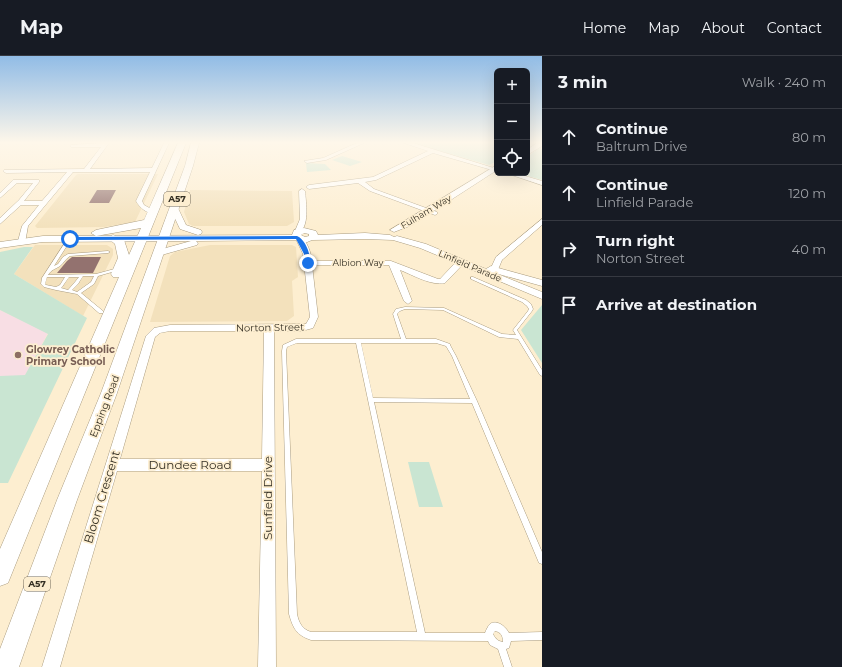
<!DOCTYPE html>
<html lang="en">
<head>
<meta charset="utf-8">
<style>
  body { margin:0; font-family:Montserrat,sans-serif; background:#20242c; color:#f1f3f6 }
  .controls { position:absolute; right:12px; top:12px; display:grid; overflow:hidden; border-radius:6px; box-shadow:0 4px 16px #0002 }
  .controls button { width:36px; height:36px; display:grid; place-items:center; padding:0; border:0; border-bottom:1px solid #363941; background:#171b24; color:#f1f3f6; font:20px sans-serif }
  .stop { position:absolute; width:12px; height:12px; margin:-9px; border:3px solid #1a73e8; border-radius:50%; background:#fff }
  .stop.end { background:#1a73e8; border-color:#fff; box-shadow:0 1px 4px #0008 }
  .list { margin:0; padding:0; list-style:none }
  h2 { display:flex; justify-content:space-between; align-items:center; height:52px; margin:0; padding:0 16px; font-size:17px }
  h2 small { font-size:13px; font-weight:400; color:#9ea1a6 }
  .list li { display:grid; grid-template-columns:26px 1fr auto; gap:12px; align-items:center; box-sizing:border-box; height:56px; padding:0 16px; border-top:1px solid #363941 }
  .list b { display:block; font-size:15px; white-space:nowrap }
  .list p { margin:0; font-size:13px; white-space:nowrap; color:#9ea1a6 }
  .list em { font-size:13px; font-style:normal; color:#9ea1a6 }
  .icon { flex:none; width:22px; height:22px; fill:none; stroke:currentColor; stroke-width:2; stroke-linecap:round; stroke-linejoin:round }
  .map { position:relative; flex:none; width:542px; height:611px; overflow:hidden }
  header { display:flex; align-items:center; gap:24px; box-sizing:border-box; height:56px; padding:0 20px; background:#171b24; border-bottom:1px solid #363941 }
  header strong { font-size:19px }
  nav { display:flex; gap:22px; margin-inline-start:auto; font-size:14px }
  main { display:flex }
  aside { flex:1; background:#171b24 }
  .map>svg:first-child { display:block }
  .built { fill:#f3e1bc }
  .education { fill:#f8dee4 }
  .green { fill:#c9e5d2 }
  .building { fill:#93726f }
  .lines { fill:none; stroke-linecap:round; stroke-linejoin:round }
  .service-casing { stroke:#ab9d81; stroke-width:1 }
  .minor-casing { stroke:#ab9d81; stroke-width:1 }
  .tertiary-casing { stroke:#ab9d81; stroke-width:1 }
  .primary-casing { stroke:#ab9d81; stroke-width:1 }
  .service { fill:#fff; fill-rule:evenodd }
  .minor { fill:#fff; fill-rule:evenodd }
  .tertiary { fill:#fff; fill-rule:evenodd }
  .primary { fill:#fff; fill-rule:evenodd }
  .route { fill:#1a73e8 }
  .education-dot { fill:#8d6e63; stroke:#fdeed0; stroke-width:1.5 }
  .labels { text-anchor:middle; stroke-width:3.5; stroke-linejoin:round; paint-order:stroke }
  .shield { fill:#fdeed0; stroke:#716958; stroke-width:1 }
  .shield-label { font-size:9px; font-weight:bold; fill:#353024 }
  .far-street-label { font-size:9px; fill:#353024; stroke:#fdeed0 }
  .street-label { font-size:10px; fill:#353024; stroke:#fdeed0 }
  .education-label { font-size:10px; font-weight:bold; fill:#785e54; stroke:#fdeed0; text-anchor:start }
  .near-street-label { font-size:12px; fill:#353024; stroke:#fdeed0 }
</style>
</head>
<body>
<header>
<strong>Map</strong>
<nav><a>Home</a><a>Map</a><a>About</a><a>Contact</a></nav>
</header>
<main>
<div class="map">
<svg width="542" height="611" viewBox="0 0 542 611">
  <rect width="100%" height="100%" fill="#fdeed0"/>
  <path class="built" d="M 78,118 L 158,118 L 135,166 L 104,171 L 37,172 L 35,170 L 76,119 Z
    M 190,134 L 292,135 L 294,166 L 287,170 L 193,170 L 189,168 L 184,156 Z
    M 35,189 L 107,189 L 113,193 L 113,199 L 83,260 L 14,218 Z
    M 210,189 L 292,189 L 296,191 L 298,221 L 292,225 L 294,260 L 287,265 L 150,266 L 170,200 L 175,196 Z"/>
  <path class="education" d="M 0,254 L 48,277 L 25,320 L 0,320 Z"/>
  <path class="green" d="M 412,87 L 497,87 L 497,105 L 489,109 Z
    M 539,92 L 542,93 L 542,124 L 517,117 L 527,117 L 527,101 Z
    M 342,100 L 362,106 L 350,110 L 332,104 Z
    M 306,107 L 325,108 L 331,114 L 307,116 Z
    M 24,191 L 33,191 L 14,218 L 87,262 L 8,427 L 0,427 L 0,320 L 25,319 L 48,278 L 0,254 L 0,196 Z
    M 542,249 L 542,307 L 521,274 Z
    M 408,406 L 429,406 L 443,451 L 419,451 Z"/>
  <path class="building" d="M 97,134 L 116,134 L 109,147 L 89,147 Z
    M 72,201 L 101,201 L 93,217 L 57,217 L 67,205 Z"/>
  <g class="lines">
    <defs>
      <path id="service" d="M 72,176 L 75,177 L 54,210 L 58,208 L 63,201 L 68,198 L 108,195 L 110,196 L 108,197 L 70,200 C 65,203 64,207 60,210 C 54,214 52,213 48,219 L 96,218 L 118,212 L 119,212 L 119,214 L 98,220 L 94,228 L 81,237 L 103,255 L 103,257 L 99,257 L 77,238 L 56,234 L 44,231 L 41,228 L 42,222 ZM 83,220 L 94,220 L 91,226 L 77,236 L 72,234 L 78,228 ZM 47,221 L 65,221 L 60,229 L 56,231 L 46,229 L 45,228 ZM 69,221 L 79,221 L 75,226 L 68,234 L 61,232 L 62,231 Z
        M 471,221 L 473,221 L 526,244 L 531,248 L 533,253 L 532,255 L 517,274 L 542,314 L 542,320 L 540,319 L 518,283 L 499,281 L 443,254 L 405,253 L 400,255 L 397,258 L 406,283 L 436,283 L 450,288 L 450,289 L 456,300 L 477,345 L 542,496 L 542,508 L 539,507 L 472,347 L 374,346 L 425,577 L 485,577 C 486,574 488,570 490,568 C 497,563 506,571 509,577 L 542,576 L 542,584 L 511,585 L 509,592 L 506,593 L 512,611 L 504,611 L 498,593 L 490,589 L 488,585 L 311,584 C 296,579 293,572 289,558 L 282,295 L 283,289 L 296,283 L 401,283 L 393,258 L 396,253 L 405,251 L 444,252 L 502,278 L 516,279 L 513,274 L 528,255 L 529,253 L 527,250 L 522,246 L 471,223 ZM 297,287 L 356,287 L 417,576 L 311,576 C 302,573 299,567 297,558 L 286,295 L 287,291 ZM 361,287 L 436,287 L 446,290 L 452,300 L 470,343 L 373,342 ZM 495,575 C 501,576 503,580 503,586 C 497,585 495,582 493,578 Z"/>
      <path id="minor" d="M 104,87 L 109,87 L 90,113 L 152,112 L 164,87 L 169,87 L 142,145 L 144,149 L 155,155 L 155,157 C 147,158 140,152 136,145 L 150,116 L 73,116 L 28,170 L 25,187 L 19,187 L 18,185 L 22,170 L 39,149 L 21,149 L 0,168 L 0,162 L 19,144 L 33,127 L 17,127 L 0,142 L 0,137 L 13,124 L 39,124 L 39,126 L 24,145 L 42,145 L 67,116 L 6,117 L 3,115 L 4,114 L 84,113 L 101,91 L 71,91 L 71,89 Z
        M 357,87 L 364,87 L 326,104 L 307,107 L 304,105 L 323,102 Z
        M 404,87 L 413,87 L 497,113 L 492,114 L 433,97 L 376,124 L 365,126 L 374,133 L 437,156 L 437,158 L 435,159 L 370,135 L 358,127 L 309,133 L 306,131 L 309,129 L 373,121 L 428,95 Z
        M 506,117 L 515,117 L 542,125 L 542,129 Z
        M 302,133 L 305,135 C 306,146 310,172 298,177 L 295,175 L 300,163 L 299,135 Z
        M 542,163 L 542,169 L 502,204 L 497,216 L 491,216 L 490,214 L 496,201 Z
        M 297,181 L 300,181 C 307,184 311,197 312,205 L 391,205 L 438,223 L 440,223 L 458,204 L 464,204 L 465,206 L 445,227 C 431,230 413,219 400,214 L 412,245 L 408,248 L 404,245 L 389,209 L 312,209 L 318,261 L 313,272 L 302,275 L 274,275 L 276,611 L 258,611 L 262,415 L 117,415 L 60,611 L 42,611 L 146,280 L 154,272 L 170,269 L 306,268 L 310,261 L 303,198 L 296,183 ZM 170,275 L 264,275 L 262,403 L 120,403 L 155,281 L 160,277 Z"/>
      <path id="tertiary" d="M 537,87 L 542,87 L 542,90 L 527,99 L 527,94 Z
        M 497,109 L 497,114 L 412,169 L 394,176 L 390,174 Z
        M 171,150 L 177,150 L 186,169 L 201,174 L 202,176 L 201,178 L 198,179 L 180,173 L 170,152 Z
        M 304,172 L 316,175 L 318,179 L 365,177 L 390,179 L 394,181 L 397,180 L 426,188 L 486,213 L 491,210 L 542,224 L 542,230 L 495,217 L 542,236 L 542,243 L 420,192 L 393,184 L 365,183 L 312,184 L 305,187 L 298,184 L 196,185 L 198,187 L 197,189 L 158,200 L 155,199 L 154,197 L 155,195 L 191,185 L 43,186 L 0,192 L 0,186 L 43,180 L 292,179 L 294,174 ZM 304,177 L 309,178 L 309,180 L 305,181 L 301,179 Z"/>
      <path id="primary" d="M 178,87 L 186,87 L 8,527 L 0,530 L 0,493 L 119,221 L 113,221 L 111,218 L 118,202 L 115,188 L 108,182 L 113,179 L 124,184 L 129,199 L 141,172 L 96,180 L 91,177 L 96,174 L 144,164 Z
        M 191,87 L 199,87 L 193,110 L 117,337 L 77,444 L 19,611 L 0,611 L 0,593 L 57,444 L 101,337 L 185,110 Z"/>
    </defs>
    <use href="#service" class="service-casing"/>
    <use href="#minor" class="minor-casing"/>
    <use href="#tertiary" class="tertiary-casing"/>
    <use href="#primary" class="primary-casing"/>
    <use href="#service" class="service"/>
    <use href="#minor" class="minor"/>
    <use href="#tertiary" class="tertiary"/>
    <use href="#primary" class="primary"/>
  </g>
  <linearGradient id="sky" x2="0" y2="1"><stop stop-color="#91bce6"/><stop offset="0.5" stop-color="#fef7ea"/><stop offset="1" stop-color="#fef7ea" stop-opacity="0"/></linearGradient>
  <rect width="542" height="173" fill="url(#sky)"/>
  <path class="route" d="M 297,180 C 306,184 311,199 310,208 L 305,207 L 304,198 L 296,183 L 70,184 L 67,183 L 70,181 Z"/>
  <circle class="education-dot" cx="18" cy="299" r="4"/>
  <g class="labels">
    <g class="shield">
      <rect x="164" y="136" width="26" height="14" rx="3"/>
      <rect x="24" y="521" width="26" height="14" rx="3"/>
    </g>
    <g class="shield-label">
      <text x="177" y="146">A57</text>
      <text x="37" y="531">A57</text>
    </g>
    <g class="far-street-label">
      <text transform="translate(426 156) rotate(-31)" y="3">Fulham Way</text>
      <text x="358" y="210">Albion Way</text>
      <text transform="translate(470 210) rotate(23)" y="3">Linfield Parade</text>
    </g>
    <g class="street-label">
      <text transform="translate(270 271) rotate(-1)" y="4">Norton Street</text>
      <text transform="translate(104 350) rotate(-69)" y="4">Epping Road</text>
    </g>
    <g class="education-label">
      <text x="26" y="297">Glowrey Catholic<tspan x="26" dy="12">Primary School</tspan></text>
    </g>
    <g class="near-street-label">
      <text x="190" y="413">Dundee Road</text>
      <text transform="translate(102 441) rotate(-73)" y="4">Bloom Crescent</text>
      <text transform="translate(268 442) rotate(-90)" y="4">Sunfield Drive</text>
    </g>
  </g>
</svg>
<div class="controls">
<button>+</button>
<button>−</button>
<button><svg class="icon" aria-label="locate" viewBox="0 0 24 24"><circle cx="12" cy="12" r="6"/><path d="M12 2v4M12 18v4M2 12h4M18 12h4"/></svg></button>
</div>
<div class="stop" style="left:70px;top:183px"></div>
<div class="stop end" style="left:308px;top:207px"></div>
</div>
<aside>
<h2>3 min<small>Walk · 240 m</small></h2>
<ul class="list">
<li><svg class="icon" aria-label="ahead" viewBox="0 0 24 24"><path d="M12 20V5M6 11l6-6 6 6"/></svg><div><b>Continue</b><p>Baltrum Drive</p></div><em>80 m</em></li>
<li><svg class="icon" aria-label="ahead" viewBox="0 0 24 24"><path d="M12 20V5M6 11l6-6 6 6"/></svg><div><b>Continue</b><p>Linfield Parade</p></div><em>120 m</em></li>
<li><svg class="icon" aria-label="right" viewBox="0 0 24 24"><path d="M7 20v-9h11M14 6l5 5-5 5"/></svg><div><b>Turn right</b><p>Norton Street</p></div><em>40 m</em></li>
<li><svg class="icon" aria-label="arrive" viewBox="0 0 24 24"><path d="M6 21V4h12l-3 4 3 4H6"/></svg><div><b>Arrive at destination</b></div></li>
</ul>
</aside>
</main>
</body>
</html>
